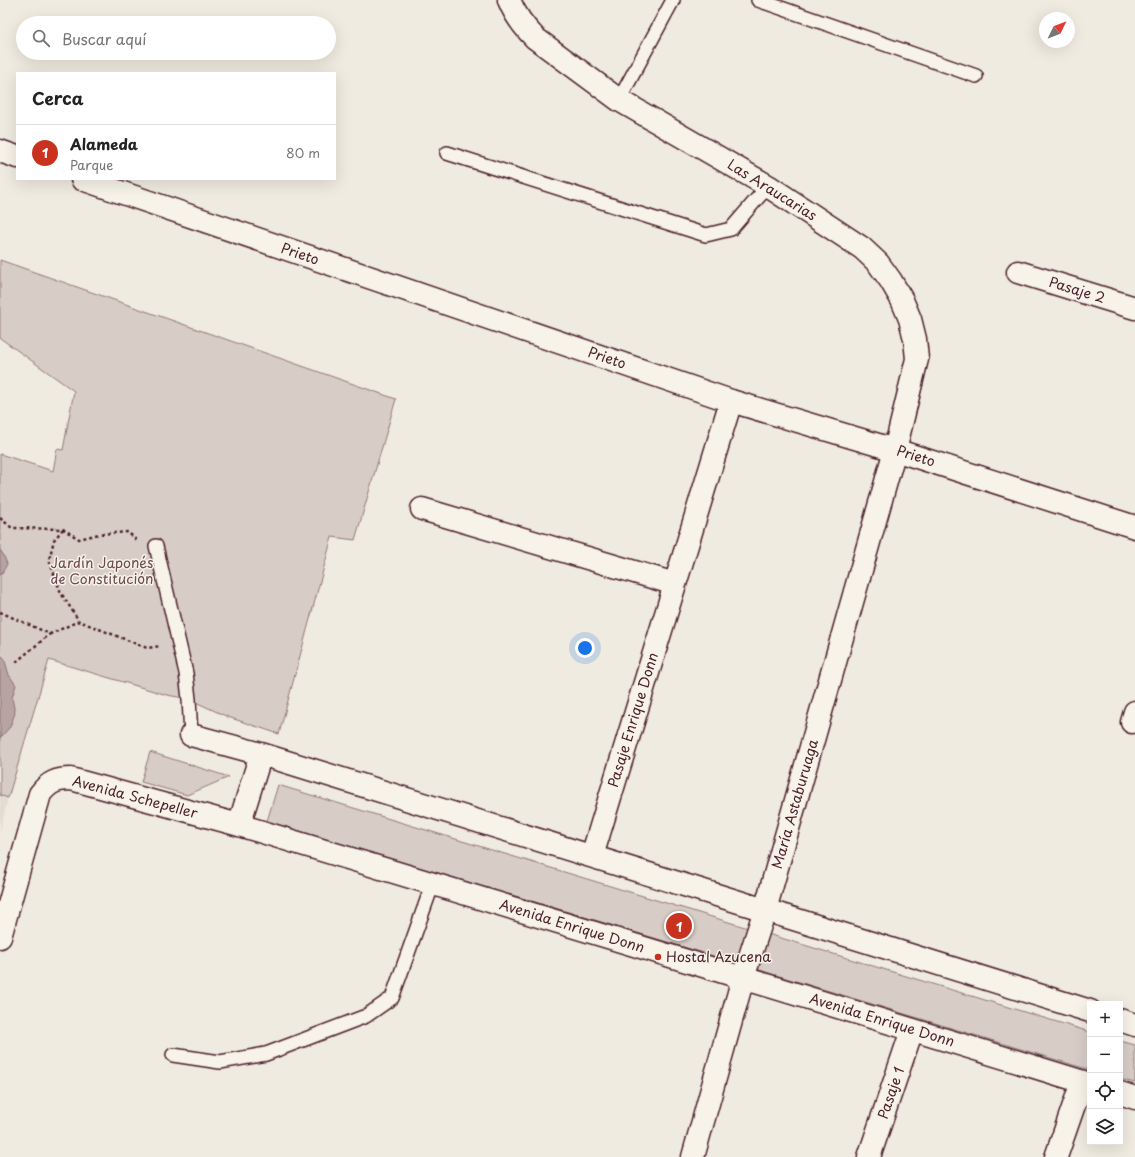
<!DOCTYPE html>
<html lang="es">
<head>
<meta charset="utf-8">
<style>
  body { margin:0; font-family:"Playpen Sans",sans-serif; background:#f2f2f2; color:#222 }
  .controls { position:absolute; right:12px; bottom:12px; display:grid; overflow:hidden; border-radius:0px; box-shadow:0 4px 16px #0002 }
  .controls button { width:36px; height:36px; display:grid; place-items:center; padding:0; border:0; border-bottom:1px solid #e0e0e0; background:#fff; color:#222; font:20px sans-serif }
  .compass { position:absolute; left:1039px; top:12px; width:36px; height:36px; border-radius:50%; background:#fff; box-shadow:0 4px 16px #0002; rotate:47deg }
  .you { position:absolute; left:585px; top:648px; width:14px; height:14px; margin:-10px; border:3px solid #fff; border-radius:50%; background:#1a73e8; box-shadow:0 0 0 6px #1a73e833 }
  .badge { display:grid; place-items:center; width:26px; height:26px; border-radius:50%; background:#c8321e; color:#fff; font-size:13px; font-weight:700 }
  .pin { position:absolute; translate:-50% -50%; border:2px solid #fff; box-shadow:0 1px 4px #0006 }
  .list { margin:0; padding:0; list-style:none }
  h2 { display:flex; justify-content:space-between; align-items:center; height:52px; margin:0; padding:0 16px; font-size:17px }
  h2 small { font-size:13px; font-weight:400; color:#767676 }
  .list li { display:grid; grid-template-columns:26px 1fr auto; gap:12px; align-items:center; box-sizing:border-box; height:56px; padding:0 16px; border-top:1px solid #e0e0e0 }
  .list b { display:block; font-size:15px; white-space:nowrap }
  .list p { margin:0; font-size:13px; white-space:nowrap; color:#767676 }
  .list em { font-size:13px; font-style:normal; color:#767676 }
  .icon { flex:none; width:22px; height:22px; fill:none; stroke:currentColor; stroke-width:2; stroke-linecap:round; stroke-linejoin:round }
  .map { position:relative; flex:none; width:1135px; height:1157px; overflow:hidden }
  .search { position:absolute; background:#fff; box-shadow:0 4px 16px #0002; left:16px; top:16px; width:320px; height:44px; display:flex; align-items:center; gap:10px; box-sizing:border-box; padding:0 14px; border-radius:22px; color:#767676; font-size:15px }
  .panel { position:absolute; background:#fff; box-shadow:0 4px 16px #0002; left:16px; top:72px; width:320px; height:108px; border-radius:0px }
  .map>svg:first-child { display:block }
  .built { fill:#e3dcd2 }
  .green { fill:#d8cdc6; stroke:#917678 }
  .water { fill:#b7a4a2; stroke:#8b6f72 }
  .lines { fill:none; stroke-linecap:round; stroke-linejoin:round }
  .service-casing { stroke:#4a1f2b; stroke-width:16 }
  .minor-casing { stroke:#4a1f2b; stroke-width:25 }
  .tertiary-casing { stroke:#4a1f2b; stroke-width:25 }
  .path { stroke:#4a1f2b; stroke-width:2.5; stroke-dasharray:3 3; stroke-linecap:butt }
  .service { stroke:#f7f3e8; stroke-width:13 }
  .minor { stroke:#f7f3e8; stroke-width:22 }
  .tertiary { stroke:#f7f3e8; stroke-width:22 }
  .poi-dot { fill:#c8321e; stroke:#f7f3e8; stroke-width:1.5 }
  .labels { text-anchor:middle; stroke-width:3; stroke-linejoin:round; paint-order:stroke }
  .street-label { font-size:14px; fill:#4a1f2b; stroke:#f7f3e8 }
  .park-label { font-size:14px; fill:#6e4a52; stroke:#f7f3e8 }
  .poi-label { font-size:14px; fill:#4a1f2b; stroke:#f7f3e8; text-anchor:start }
</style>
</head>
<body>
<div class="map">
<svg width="1135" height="1157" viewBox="0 0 1135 1157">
  <rect width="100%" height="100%" fill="#f0ebe0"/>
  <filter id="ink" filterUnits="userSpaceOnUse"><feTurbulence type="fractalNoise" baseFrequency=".025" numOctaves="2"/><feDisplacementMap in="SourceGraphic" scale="8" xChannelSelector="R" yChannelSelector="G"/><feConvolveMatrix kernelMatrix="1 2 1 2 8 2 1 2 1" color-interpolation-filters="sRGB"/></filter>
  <g filter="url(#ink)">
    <path class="built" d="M 0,795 L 8,798 L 0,831 Z"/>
    <path class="green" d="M 0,260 L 396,399 L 355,540 L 332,537 L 279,734 L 228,717 L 189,699 L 167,695 L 49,660 L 8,798 L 0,795 L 0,454 L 53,471 L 57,449 L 63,450 L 74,391 L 0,338 Z
      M 150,752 L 229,777 L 187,795 L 141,782 Z
      M 278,785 L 1090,1032 L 1090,1070 L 267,821 Z
      M 1120,1041 L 1135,1045 L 1135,1083 L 1120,1079 Z"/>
    <path class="water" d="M 0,550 L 3,554 L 7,564 L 2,573 L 0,575 Z
      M 0,654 L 4,658 L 9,675 L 16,685 L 12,698 L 15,713 L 10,727 L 0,738 Z"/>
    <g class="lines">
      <defs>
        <path id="service" d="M 758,0 L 976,76
          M 619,100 L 673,0
          M 447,153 L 706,235 L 731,229 L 768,186
          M 156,546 L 186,673 L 189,699 L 191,735
          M 173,1055 L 220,1062 L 266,1054 L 366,1016 L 392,998 L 433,883"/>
        <path id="minor" d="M 1018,272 L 1135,308
          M 422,509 L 675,584
          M 1132,722 L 1135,712
          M 191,735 L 261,754 L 765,910
          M 239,825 L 261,754
          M 592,856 L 731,401
          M 0,937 L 40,794 C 49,782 57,779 71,779 L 239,825 L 743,978 L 693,1157
          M 869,1157 L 912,1030
          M 1056,1157 L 1082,1082"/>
        <path id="tertiary" d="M 509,0 C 515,15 523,26 535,38 L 619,100 L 768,186 L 862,248 L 878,263 L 891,281 L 902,300 L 910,319 L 915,339 L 917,359 L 895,450 L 765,910 L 743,978 L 1090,1084
          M 0,151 L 17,157
          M 82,179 L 731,401 L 895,450 L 1135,527
          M 765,910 L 1090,1011
          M 1120,1020 L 1135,1025
          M 1120,1093 L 1135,1098"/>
      </defs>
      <use href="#service" class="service-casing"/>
      <use href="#minor" class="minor-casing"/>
      <use href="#tertiary" class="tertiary-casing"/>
      <path class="path" d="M 0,518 L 12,528 L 63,529 L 79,539 L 99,534 L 128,532 L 137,541
        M 63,529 L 54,540 L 49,560 L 61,593 L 79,621
        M 0,612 L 50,634 L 79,621 L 147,648 L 161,646
        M 16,662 L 50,634"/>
      <use href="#service" class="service"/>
      <use href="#minor" class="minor"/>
      <use href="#tertiary" class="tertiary"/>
    </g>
  </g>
  <circle class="poi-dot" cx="658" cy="957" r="4"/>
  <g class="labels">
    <g class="street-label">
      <text transform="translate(772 190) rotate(32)" y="5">Las Araucarias</text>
      <text transform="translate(300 254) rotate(19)" y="5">Prieto</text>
      <text transform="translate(1077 290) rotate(17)" y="5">Pasaje 2</text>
      <text transform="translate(607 358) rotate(19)" y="5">Prieto</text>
      <text transform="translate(916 456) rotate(18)" y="5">Prieto</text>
      <text transform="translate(633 720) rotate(-73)" y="5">Pasaje Enrique Donn</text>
      <text transform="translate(135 797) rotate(15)" y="5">Avenida Schepeller</text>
      <text transform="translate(795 804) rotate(-74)" y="5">María Astaburuaga</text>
      <text transform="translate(572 926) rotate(17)" y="5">Avenida Enrique Donn</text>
      <text transform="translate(882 1020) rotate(17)" y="5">Avenida Enrique Donn</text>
      <text transform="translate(891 1093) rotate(-71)" y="5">Pasaje 1</text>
    </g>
    <g class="park-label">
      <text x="102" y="568">Jardín Japonés<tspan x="102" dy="16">de Constitución</tspan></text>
    </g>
    <g class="poi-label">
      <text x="666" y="962">Hostal Azucena</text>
    </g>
  </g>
</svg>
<div class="controls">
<button>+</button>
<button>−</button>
<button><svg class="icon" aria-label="locate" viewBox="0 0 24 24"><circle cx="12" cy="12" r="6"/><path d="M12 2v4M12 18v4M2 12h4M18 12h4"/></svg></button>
<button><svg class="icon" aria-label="layers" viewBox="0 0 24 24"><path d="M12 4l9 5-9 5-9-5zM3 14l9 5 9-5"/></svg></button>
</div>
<svg class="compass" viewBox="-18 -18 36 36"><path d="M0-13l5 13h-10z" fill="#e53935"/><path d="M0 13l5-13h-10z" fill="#767676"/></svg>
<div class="you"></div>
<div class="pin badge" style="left:679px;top:926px">1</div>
<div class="search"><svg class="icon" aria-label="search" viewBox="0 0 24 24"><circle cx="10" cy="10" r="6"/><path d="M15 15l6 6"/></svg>Buscar aquí</div>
<section class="panel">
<h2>Cerca<small></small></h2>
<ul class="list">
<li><span class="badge">1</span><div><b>Alameda</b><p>Parque</p></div><em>80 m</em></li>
</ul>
</section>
</div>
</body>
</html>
